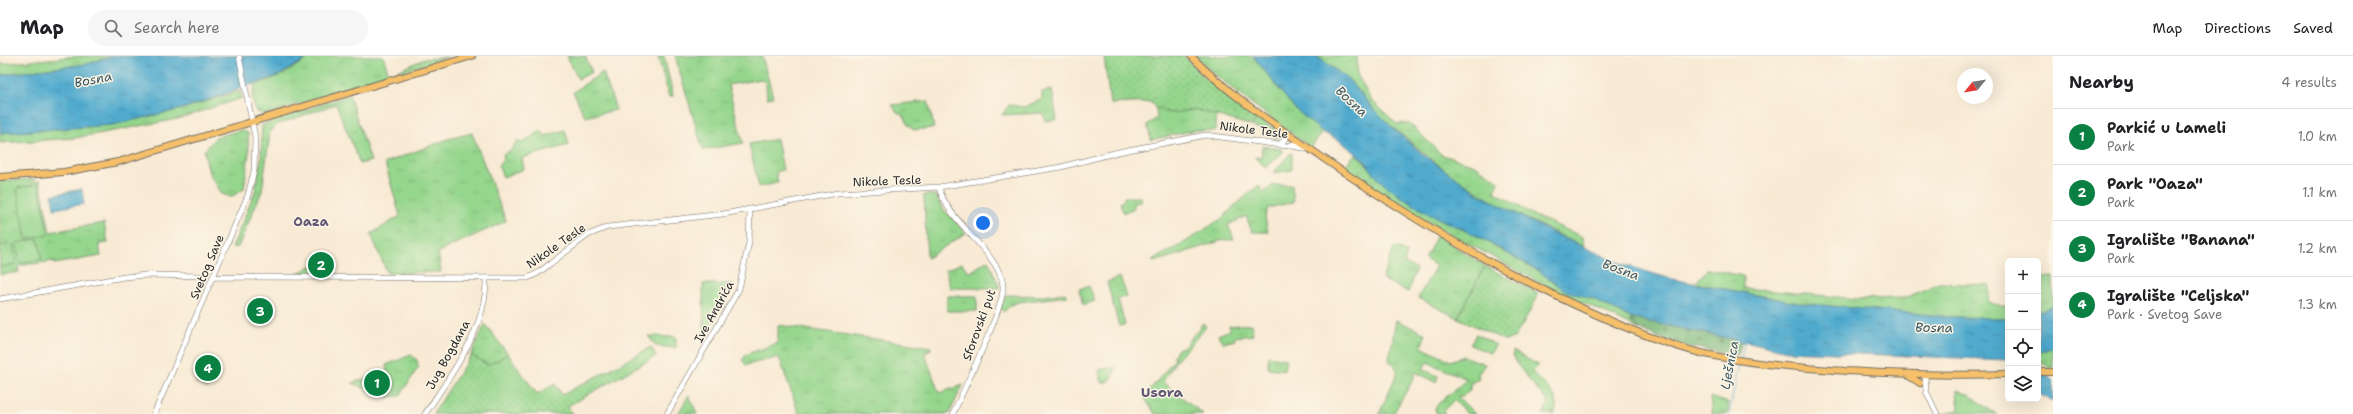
<!DOCTYPE html>
<html lang="en">
<head>
<meta charset="utf-8">
<style>
  body { margin:0; font-family:"Shantell Sans",sans-serif; background:#f6f6f6; color:#202124 }
  .controls { position:absolute; right:12px; bottom:12px; display:grid; overflow:hidden; border-radius:6px; box-shadow:0 4px 16px #0002 }
  .controls button { width:36px; height:36px; display:grid; place-items:center; padding:0; border:0; border-bottom:1px solid #e0e0e0; background:#fff; color:#202124; font:20px sans-serif }
  .compass { position:absolute; left:1957px; top:12px; width:36px; height:36px; border-radius:50%; background:#fff; box-shadow:0 4px 16px #0002; rotate:240deg }
  .you { position:absolute; left:983px; top:167px; width:14px; height:14px; margin:-10px; border:3px solid #fff; border-radius:50%; background:#1a73e8; box-shadow:0 0 0 6px #1a73e833 }
  .badge { display:grid; place-items:center; width:26px; height:26px; border-radius:50%; background:#0b8043; color:#fff; font-size:13px; font-weight:700 }
  .pin { position:absolute; translate:-50% -50%; border:2px solid #fff; box-shadow:0 1px 4px #0006 }
  .list { margin:0; padding:0; list-style:none }
  h2 { display:flex; justify-content:space-between; align-items:center; height:52px; margin:0; padding:0 16px; font-size:17px }
  h2 small { font-size:13px; font-weight:400; color:#757577 }
  .list li { display:grid; grid-template-columns:26px 1fr auto; gap:12px; align-items:center; box-sizing:border-box; height:56px; padding:0 16px; border-top:1px solid #e0e0e0 }
  .list b { display:block; font-size:15px; white-space:nowrap }
  .list p { margin:0; font-size:13px; white-space:nowrap; color:#757577 }
  .list em { font-size:13px; font-style:normal; color:#757577 }
  .icon { flex:none; width:22px; height:22px; fill:none; stroke:currentColor; stroke-width:2; stroke-linecap:round; stroke-linejoin:round }
  .map { position:relative; flex:none; width:2053px; height:358px; overflow:hidden }
  header { display:flex; align-items:center; gap:24px; box-sizing:border-box; height:56px; padding:0 20px; background:#fff; border-bottom:1px solid #e0e0e0 }
  header strong { font-size:19px }
  nav { display:flex; gap:22px; margin-inline-start:auto; font-size:14px }
  .search { width:280px; height:36px; background:#f6f6f6; display:flex; align-items:center; gap:10px; box-sizing:border-box; padding:0 14px; border-radius:22px; color:#757577; font-size:15px }
  main { display:flex }
  aside { flex:1; background:#fff }
  .map>svg:first-child { display:block }
  .grass { fill:url(#grass-tufts); stroke:#60805c }
  .forest { fill:url(#forest-firs); stroke:#527152 }
  .garden { fill:url(#garden-dots); stroke:#60805c }
  .pitch { fill:#95d68d; stroke:#60805c }
  .water { fill:url(#water-ripples); stroke:#3e6a7c }
  .lines { fill:none; stroke-linecap:round; stroke-linejoin:round }
  .stream { stroke:#50aace; stroke-width:1 }
  .tertiary-casing { stroke:#736e66; stroke-width:6 }
  .primary-casing { stroke:#736e66; stroke-width:8 }
  .tertiary { stroke:#fff; stroke-width:5 }
  .primary { stroke:#f6c06b; stroke-width:6 }
  .labels { text-anchor:middle; stroke-width:3; stroke-linejoin:round; paint-order:stroke }
  .street-label { font-size:12px; fill:#2b2b2b; stroke:#fcf5e5 }
  .water-label { font-size:13px; font-style:italic; fill:#385764; stroke:#fcf5e5 }
  .neighbourhood-label { font-size:13px; font-weight:bold; fill:#625a74; stroke:#fcf5e5 }
  .quarter-label { font-size:14px; font-weight:bold; fill:#625a74; stroke:#fcf5e5 }
</style>
</head>
<body>
<header>
<strong>Map</strong>
<div class="search"><svg class="icon" aria-label="search" viewBox="0 0 24 24"><circle cx="10" cy="10" r="6"/><path d="M15 15l6 6"/></svg>Search here</div>
<nav><a>Map</a><a>Directions</a><a>Saved</a></nav>
</header>
<main>
<div class="map">
<svg width="2053" height="358" viewBox="0 0 2053 358">
  <defs>
    <pattern id="grass-tufts" width="24" height="20" patternUnits="userSpaceOnUse"><rect width="24" height="20" fill="#95d68d"/><path d="M3 7l-1-3M5 7V3M7 7l1-3M15 17l-1-3M17 17v-4M19 17l1-3" fill="none" stroke="#81b87a"/></pattern>
    <pattern id="forest-firs" width="22" height="20" patternUnits="userSpaceOnUse"><rect width="22" height="20" fill="#78b778"/><path d="M5 1l3.5 6h-7zM16 11l3.5 6h-7z" fill="#639563"/></pattern>
    <pattern id="garden-dots" width="8" height="8" patternUnits="userSpaceOnUse"><rect width="8" height="8" fill="#95d68d"/><path d="M2 2h.1M6 6h.1" fill="none" stroke="#81b87a" stroke-width="1.8" stroke-linecap="round"/></pattern>
    <pattern id="water-ripples" width="26" height="14" patternUnits="userSpaceOnUse"><rect width="26" height="14" fill="#50aace"/><path d="M2 4q2-2 4 0t4 0M15 11q2-2 4 0t4 0" fill="none" stroke="#438ba7"/></pattern>
  </defs>
  <rect width="100%" height="100%" fill="#fcf5e5"/>
  <filter id="ink" filterUnits="userSpaceOnUse"><feTurbulence type="fractalNoise" baseFrequency=".025" numOctaves="2"/><feDisplacementMap in="SourceGraphic" scale="8" xChannelSelector="R" yChannelSelector="G"/><feConvolveMatrix kernelMatrix="1 2 1 2 8 2 1 2 1" color-interpolation-filters="sRGB"/></filter>
  <filter id="wash" filterUnits="userSpaceOnUse"><feTurbulence type="fractalNoise" baseFrequency=".012" numOctaves="4" result="noise"/><feDisplacementMap in="SourceGraphic" scale="16" xChannelSelector="R" yChannelSelector="G"/><feGaussianBlur stdDeviation="0.9" result="paint"/><feColorMatrix in="noise" values="0 0 0 0 0 0 0 0 0 0 0 0 0 0 0 0 0 1.4 0 .05"/><feComposite in="paint" operator="in"/></filter>
  <g filter="url(#wash)">
    <rect width="100%" height="100%" fill="#f8ead4"/>
    <path class="grass" d="M 79,0 L 113,0 L 87,8 L 0,19 L 0,8 Z
      M 311,0 L 383,0 L 389,19 L 424,3 L 448,1 L 264,59 L 256,55 L 252,42 L 255,29 L 284,18 Z
      M 567,0 L 585,0 L 592,16 L 578,23 Z
      M 658,0 L 664,0 L 673,40 L 669,41 Z
      M 675,0 L 762,0 L 773,41 L 767,42 L 766,28 L 761,23 L 728,29 L 743,87 L 703,94 Z
      M 1194,0 L 1253,0 L 1290,47 L 1322,76 L 1311,92 L 1230,31 Z
      M 1316,0 L 1357,0 L 1357,18 L 1371,44 L 1397,68 L 1409,67 L 1442,99 L 1475,109 L 1499,125 L 1494,135 L 1533,159 L 1583,181 L 1584,191 L 1495,147 L 1451,119 L 1385,65 L 1348,23 Z
      M 603,16 L 616,54 L 585,61 L 573,36 Z
      M 1052,34 L 1057,64 L 1045,65 L 1043,57 L 1002,59 L 1009,49 L 1024,51 L 1042,43 L 1042,36 Z
      M 240,35 L 242,42 L 178,63 L 75,82 L 0,87 L 0,77 L 112,69 L 182,53 Z
      M 349,39 L 371,105 L 360,108 L 336,48 L 276,69 L 270,76 L 262,135 L 238,191 L 232,192 L 255,135 L 261,103 L 262,69 Z
      M 928,45 L 934,72 L 913,74 L 908,69 L 905,61 L 897,56 L 892,49 Z
      M 1158,51 L 1165,56 L 1195,53 L 1217,60 L 1215,75 L 1195,74 L 1151,84 L 1147,69 L 1157,62 L 1156,53 Z
      M 1256,61 L 1279,76 L 1281,82 L 1274,82 L 1274,77 L 1252,70 Z
      M 241,74 L 248,77 L 249,97 L 244,133 L 231,141 L 222,138 L 209,117 L 204,95 L 216,81 Z
      M 565,74 L 569,89 L 522,102 L 524,113 L 503,121 L 498,109 L 504,103 L 503,99 L 511,94 L 517,85 L 522,87 L 541,75 L 545,80 Z
      M 472,77 L 506,165 L 438,196 L 441,216 L 387,217 L 371,178 L 400,160 L 385,107 L 448,83 Z
      M 777,83 L 783,114 L 776,116 L 778,127 L 759,131 L 749,88 Z
      M 1262,90 L 1281,93 L 1283,96 L 1266,112 L 1255,101 L 1261,102 Z
      M 1292,97 L 1292,114 L 1273,117 L 1290,98 Z
      M 1355,98 L 1363,104 L 1380,125 L 1407,145 L 1429,158 L 1477,180 L 1540,216 L 1566,235 L 1590,242 L 1631,262 L 1630,266 L 1640,274 C 1618,264 1591,248 1570,243 L 1434,169 L 1342,113 Z
      M 34,123 L 34,126 L 40,125 L 50,176 L 104,167 L 108,187 L 99,188 L 101,200 L 54,208 L 54,205 L 18,210 L 19,216 L 0,219 L 0,125 Z
      M 1259,129 L 1263,136 L 1274,129 L 1292,129 L 1294,146 L 1268,152 L 1265,161 L 1268,176 L 1252,176 L 1246,160 L 1228,169 L 1234,183 L 1220,185 L 1158,205 L 1152,204 L 1179,190 L 1224,161 L 1232,152 Z
      M 924,139 L 935,139 L 944,154 L 966,177 L 927,202 Z
      M 1124,141 L 1140,141 L 1141,144 L 1134,148 L 1134,152 L 1123,157 L 1120,147 L 1124,144 Z
      M 1437,179 L 1485,210 L 1458,262 L 1418,242 L 1436,210 L 1425,203 Z
      M 1395,190 L 1407,197 L 1404,206 L 1416,213 L 1408,236 L 1382,223 Z
      M 328,201 L 328,217 L 298,217 Z
      M 988,204 L 1000,232 L 950,232 L 946,214 L 962,207 L 969,217 Z
      M 1708,213 L 1743,220 L 1743,232 L 1858,243 L 1905,242 L 1939,227 L 1990,229 L 1988,246 L 2008,252 L 2008,262 L 1952,261 L 1798,247 L 1695,227 Z
      M 1120,221 L 1127,240 L 1118,243 L 1125,269 L 1119,270 L 1107,226 Z
      M 2053,221 L 2053,250 L 2038,257 L 2038,222 Z
      M 703,228 L 733,228 L 704,281 Z
      M 1089,230 L 1095,245 L 1083,249 L 1079,233 Z
      M 1065,237 L 1068,240 L 1019,246 L 1011,249 L 1004,256 L 1000,252 L 1006,239 L 1044,240 Z
      M 947,240 L 977,240 L 977,255 L 947,255 Z
      M 1396,264 L 1426,278 L 1421,291 L 1450,305 L 1464,300 L 1485,308 L 1483,313 L 1478,317 L 1479,322 L 1470,328 L 1470,335 L 1462,340 L 1457,340 L 1475,358 L 1467,358 L 1454,344 L 1443,355 L 1445,358 L 1437,358 L 1435,353 L 1438,348 L 1467,323 L 1427,306 L 1423,313 L 1438,320 L 1436,326 L 1415,316 L 1414,322 L 1393,358 L 1379,358 L 1398,315 L 1389,304 Z
      M 1203,267 L 1206,271 L 1175,306 L 1163,326 L 1203,358 L 1155,358 L 1144,341 L 1175,303 L 1173,300 L 1179,292 L 1184,291 Z
      M 485,268 L 508,298 L 488,309 L 471,299 Z
      M 1252,268 L 1253,279 L 1234,281 L 1235,284 L 1223,287 L 1218,279 L 1230,274 L 1229,270 Z
      M 778,269 L 931,291 L 930,295 L 925,296 L 925,298 L 939,337 L 963,329 L 949,358 L 799,358 L 779,301 L 746,309 L 742,304 L 747,298 L 778,287 Z
      M 1476,278 L 1496,289 L 1490,297 L 1470,289 Z
      M 648,280 L 676,281 L 676,292 L 656,290 Z
      M 2053,291 L 2053,312 L 2049,312 L 2040,305 L 2038,297 Z
      M 1513,295 L 1538,309 L 1532,315 C 1541,329 1564,338 1554,358 L 1543,358 L 1549,348 L 1516,307 L 1513,301 Z
      M 411,299 L 418,305 L 417,307 L 419,310 L 400,340 L 387,341 L 352,327 L 387,315 L 386,309 Z
      M 1268,300 L 1286,303 L 1284,314 L 1268,312 Z
      M 206,302 L 212,304 L 209,314 L 215,316 L 208,332 L 196,327 Z
      M 1115,311 L 1115,316 L 1109,325 L 1102,327 L 1099,314 Z
      M 1957,334 L 1969,339 L 1996,358 L 1939,358 L 1959,354 Z
      M 689,339 L 697,358 L 678,358 Z
      M 1710,341 L 1729,347 L 1727,358 L 1712,358 Z"/>
    <path class="forest" d="M 1631,262 L 1732,283 L 1741,287 L 1738,299 C 1707,295 1654,286 1630,266 Z"/>
    <path class="garden" d="M 1104,0 L 1184,0 L 1206,23 L 1256,61 L 1252,70 L 1195,53 L 1174,57 L 1165,56 L 1158,51 L 1156,53 L 1151,46 L 1110,48 Z
      M 1485,210 L 1537,237 L 1537,242 L 1515,281 L 1506,285 L 1458,262 Z
      M 651,291 L 656,300 L 568,350 L 572,358 L 433,358 L 471,299 L 488,309 L 508,298 L 537,338 L 555,328 L 562,339 Z"/>
    <path class="pitch" d="M 39,128 L 48,179 L 26,183 L 17,132 Z
      M 38,183 L 42,203 L 20,207 L 16,187 Z
      M 13,188 L 16,208 L 0,211 L 0,190 Z"/>
    <path class="water" d="M 113,0 L 311,0 L 280,19 L 182,53 L 112,69 L 0,77 L 0,19 L 87,8 Z
      M 1253,0 L 1316,0 L 1348,23 L 1371,50 L 1397,76 L 1429,103 L 1479,138 L 1555,178 L 1624,209 L 1672,223 L 1798,247 L 1952,261 L 2008,262 L 2008,304 L 1787,295 L 1745,285 L 1741,287 L 1732,283 L 1631,262 L 1590,242 L 1566,235 L 1540,216 L 1477,180 L 1429,158 L 1407,145 L 1380,125 L 1363,103 L 1339,84 L 1322,76 L 1294,52 Z
      M 82,133 L 84,148 L 54,153 L 52,139 Z
      M 2053,250 L 2053,291 L 2038,297 L 2038,257 Z
      M 2038,311 L 2053,325 L 2053,346 L 2038,337 Z"/>
    <g class="lines">
      <path class="stream" d="M 1741,303 L 1745,284
        M 1729,358 L 1739,308"/>
    </g>
  </g>
  <g filter="url(#ink)">
    <g class="lines">
      <defs>
        <path id="tertiary" d="M 1278,89 L 1286,83 L 1285,76
          M 1292,90 L 1309,93
          M 939,131 C 944,153 965,171 979,188 C 989,199 1002,215 1003,230 C 1005,251 963,334 953,358
          M 213,221 L 528,222 L 538,217 L 588,179 L 608,171 L 723,158 L 838,137 L 939,131 L 1061,111 L 1118,96 L 1206,79 L 1288,90 L 1299,86
          M 0,243 L 124,221 L 147,219 L 203,220
          M 1925,320 L 1926,335 L 1937,358
          M 154,358 L 248,139 L 254,115 L 255,81 L 239,0
          M 425,358 C 451,319 487,272 486,223
          M 667,358 L 739,233 L 749,186 L 750,154"/>
        <path id="primary" d="M 1191,0 C 1229,39 1275,69 1320,100 C 1404,158 1493,212 1586,254 C 1623,271 1661,287 1701,297 C 1748,308 1797,311 1845,315 C 1900,318 1953,320 2008,318
          M 0,121 L 64,116 L 118,106 L 472,0
          M 2038,316 L 2053,316
          M 1909,320 L 1920,327"/>
      </defs>
      <use href="#tertiary" class="tertiary-casing"/>
      <use href="#primary" class="primary-casing"/>
      <use href="#tertiary" class="tertiary"/>
      <use href="#primary" class="primary"/>
    </g>
  </g>
  <g class="labels">
    <g class="street-label">
      <text transform="translate(1254 74) rotate(7)" y="4">Nikole Tesle</text>
      <text transform="translate(887 125) rotate(-2)" y="4">Nikole Tesle</text>
      <text transform="translate(556 190) rotate(-35)" y="4">Nikole Tesle</text>
      <text transform="translate(207 211) rotate(-67)" y="4">Svetog Save</text>
      <text transform="translate(714 256) rotate(-61)" y="4">Ive Andrića</text>
      <text transform="translate(979 269) rotate(-70)" y="4">Sforovski put</text>
      <text transform="translate(448 299) rotate(-61)" y="4">Jug Bogdana</text>
    </g>
    <g class="water-label">
      <text transform="translate(93 23) rotate(-11)" y="5">Bosna</text>
      <text transform="translate(1352 45) rotate(43)" y="5">Bosna</text>
      <text transform="translate(1621 213) rotate(20)" y="5">Bosna</text>
      <text transform="translate(1934 271) rotate(1)" y="5">Bosna</text>
      <text transform="translate(1729 309) rotate(-79)" y="5">Lješnica</text>
    </g>
    <g class="neighbourhood-label">
      <text x="311" y="170">Oaza</text>
    </g>
    <g class="quarter-label">
      <text x="1162" y="341">Usora</text>
    </g>
  </g>
</svg>
<div class="controls">
<button>+</button>
<button>−</button>
<button><svg class="icon" aria-label="locate" viewBox="0 0 24 24"><circle cx="12" cy="12" r="6"/><path d="M12 2v4M12 18v4M2 12h4M18 12h4"/></svg></button>
<button><svg class="icon" aria-label="layers" viewBox="0 0 24 24"><path d="M12 4l9 5-9 5-9-5zM3 14l9 5 9-5"/></svg></button>
</div>
<svg class="compass" viewBox="-18 -18 36 36"><path d="M0-13l5 13h-10z" fill="#e53935"/><path d="M0 13l5-13h-10z" fill="#757577"/></svg>
<div class="you"></div>
<div class="pin badge" style="left:377px;top:327px">1</div>
<div class="pin badge" style="left:321px;top:209px">2</div>
<div class="pin badge" style="left:260px;top:255px">3</div>
<div class="pin badge" style="left:208px;top:312px">4</div>
</div>
<aside>
<h2>Nearby<small>4 results</small></h2>
<ul class="list">
<li><span class="badge">1</span><div><b>Parkić u Lameli</b><p>Park</p></div><em>1.0 km</em></li>
<li><span class="badge">2</span><div><b>Park &quot;Oaza&quot;</b><p>Park</p></div><em>1.1 km</em></li>
<li><span class="badge">3</span><div><b>Igralište &quot;Banana&quot;</b><p>Park</p></div><em>1.2 km</em></li>
<li><span class="badge">4</span><div><b>Igralište &quot;Celjska&quot;</b><p>Park · Svetog Save</p></div><em>1.3 km</em></li>
</ul>
</aside>
</main>
</body>
</html>
